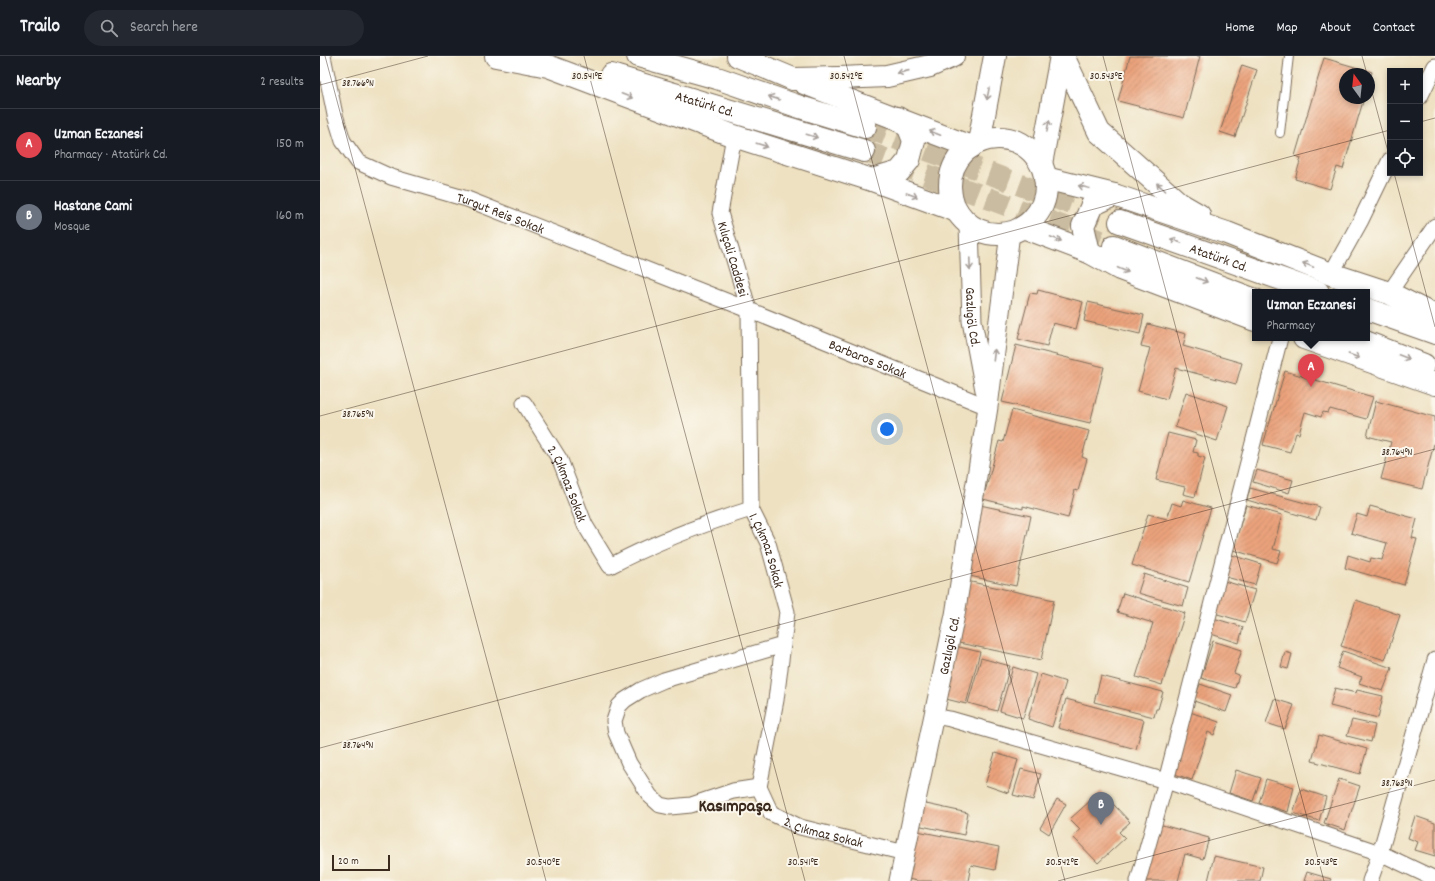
<!DOCTYPE html>
<html lang="en">
<head>
<meta charset="utf-8">
<style>
  body { margin:0; font-family:Dekko,sans-serif; background:#242831; color:#f1f3f6 }
  .controls { position:absolute; right:12px; top:12px; display:grid; overflow:hidden; border-radius:0px; box-shadow:0 2px 6px #0003 }
  .controls button { width:36px; height:36px; display:grid; place-items:center; padding:0; border:0; border-bottom:1px solid #363941; background:#171b24; color:#f1f3f6; font:20px sans-serif }
  .compass { position:absolute; left:1019px; top:12px; width:36px; height:36px; border-radius:50%; background:#171b24; box-shadow:0 2px 6px #0003; rotate:345deg }
  .scale { position:absolute; left:12px; bottom:10px; width:58px; box-sizing:border-box; padding-left:4px; border:2px solid #3b2a1e; border-top:0; font-size:11px; line-height:14px; white-space:nowrap; color:#3b2a1e; -webkit-text-stroke:3px #fbf7ec; paint-order:stroke }
  .you { position:absolute; left:567px; top:373px; width:14px; height:14px; margin:-10px; border:3px solid #fff; border-radius:50%; background:#1a73e8; box-shadow:0 0 0 6px #1a73e833 }
  .badge { display:grid; place-items:center; width:26px; height:26px; border-radius:50%; background:#d690ce; color:#fff; font-size:13px; font-weight:700 }
  .pin { position:absolute; translate:-50% -33px; filter:drop-shadow(0 1px 2px #0008) }
  .pin::after { content:''; position:absolute; top:21px; width:14px; height:12px; background:inherit; clip-path:polygon(0 0,100% 0,50% 100%) }
  .popup { position:absolute; left:932px; top:233px; width:118px; height:52px; box-sizing:border-box; display:grid; place-content:center; border-radius:0px; background:#171b24; filter:drop-shadow(0 1px 3px #0005); font-size:13px; white-space:nowrap; color:#9ea1a6 }
  .popup b { font-size:15px; color:#f1f3f6 }
  .popup::after { content:''; position:absolute; left:50%; top:100%; margin-left:-8px; border:8px solid transparent; border-top-color:#171b24 }
  .list { margin:0; padding:0; list-style:none }
  h2 { display:flex; justify-content:space-between; align-items:center; height:52px; margin:0; padding:0 16px; font-size:17px }
  h2 small { font-size:13px; font-weight:400; color:#9ea1a6 }
  .list li { display:grid; grid-template-columns:26px 1fr auto; gap:12px; align-items:center; box-sizing:border-box; height:72px; padding:0 16px; border-top:1px solid #363941 }
  .list b { display:block; font-size:15px; white-space:nowrap }
  .list p { margin:0; font-size:13px; white-space:nowrap; color:#9ea1a6 }
  .list em { font-size:13px; font-style:normal; color:#9ea1a6 }
  .icon { flex:none; width:22px; height:22px; fill:none; stroke:currentColor; stroke-width:2; stroke-linecap:round; stroke-linejoin:round }
  .map { position:relative; flex:none; width:1115px; height:825px; overflow:hidden }
  header { display:flex; align-items:center; gap:24px; box-sizing:border-box; height:56px; padding:0 20px; background:#171b24; border-bottom:1px solid #363941 }
  header strong { font-size:19px }
  nav { display:flex; gap:22px; margin-inline-start:auto; font-size:14px }
  .search { width:280px; height:36px; background:#242831; display:flex; align-items:center; gap:10px; box-sizing:border-box; padding:0 14px; border-radius:22px; color:#9ea1a6; font-size:15px }
  main { display:flex }
  aside { flex:1; background:#171b24 }
  .map>svg:first-child { display:block }
  .building { fill:url(#building-hatch) }
  .lines { fill:none; stroke-linecap:round; stroke-linejoin:round }
  .primary-tunnel { stroke:#cabca0; stroke-width:22; stroke-dasharray:22 11; stroke-linecap:butt }
  .service-casing { stroke:#7a6a57; stroke-width:10 }
  .minor-casing { stroke:#7a6a57; stroke-width:17 }
  .tertiary-casing { stroke:#7a6a57; stroke-width:21 }
  .primary-casing { stroke:#7a6a57; stroke-width:24 }
  .service { stroke:#fff; stroke-width:8 }
  .minor { stroke:#fff; stroke-width:15 }
  .tertiary { stroke:#fff; stroke-width:19 }
  .primary { stroke:#fff; stroke-width:22 }
  .oneway { stroke:#a79f9a }
  .ticks { fill:none; stroke:#3b2a1e; stroke-width:1; stroke-opacity:0.45 }
  .labels { text-anchor:middle; stroke-width:4; stroke-linejoin:round; paint-order:stroke }
  .street-label { font-size:14px; fill:#3b2a1e; stroke:#fbf7ec }
  .district-label { font-size:18px; font-weight:bold; fill:#3b2a1e; stroke:#fbf7ec }
  .ticks-label { font-size:10px; text-anchor:middle; fill:#3b2a1e; stroke:#fbf7ec; stroke-width:4; stroke-linejoin:round; paint-order:stroke }
</style>
</head>
<body>
<header>
<strong>Trailo</strong>
<div class="search"><svg class="icon" aria-label="search" viewBox="0 0 24 24"><circle cx="10" cy="10" r="6"/><path d="M15 15l6 6"/></svg>Search here</div>
<nav><a>Home</a><a>Map</a><a>About</a><a>Contact</a></nav>
</header>
<main>
<aside>
<h2>Nearby<small>2 results</small></h2>
<ul class="list">
<li><span class="badge" style="background:#e0444e">A</span><div><b>Uzman Eczanesi</b><p>Pharmacy · Atatürk Cd.</p></div><em>150 m</em></li>
<li><span class="badge" style="background:#6b7280">B</span><div><b>Hastane Cami</b><p>Mosque</p></div><em>160 m</em></li>
</ul>
</aside>
<div class="map">
<svg width="1115" height="825" viewBox="0 0 1115 825">
  <defs>
    <pattern id="building-hatch" width="6" height="6" patternUnits="userSpaceOnUse"><rect width="6" height="6" fill="#eba37d"/><path d="M-1 1l2-2M0 6l6-6M5 7l2-2" fill="none" stroke="#c08566"/></pattern>
  </defs>
  <rect width="100%" height="100%" fill="#fbf7ec"/>
  <filter id="ink" filterUnits="userSpaceOnUse"><feTurbulence type="fractalNoise" baseFrequency=".025" numOctaves="2"/><feDisplacementMap in="SourceGraphic" scale="8" xChannelSelector="R" yChannelSelector="G"/><feConvolveMatrix kernelMatrix="1 2 1 2 8 2 1 2 1" color-interpolation-filters="sRGB"/></filter>
  <filter id="wash" filterUnits="userSpaceOnUse"><feTurbulence type="fractalNoise" baseFrequency=".012" numOctaves="4" result="noise"/><feDisplacementMap in="SourceGraphic" scale="16" xChannelSelector="R" yChannelSelector="G"/><feGaussianBlur stdDeviation="0.9" result="paint"/><feColorMatrix in="noise" values="0 0 0 0 0 0 0 0 0 0 0 0 0 0 0 0 0 1.4 0 .05"/><feComposite in="paint" operator="in"/></filter>
  <g filter="url(#wash)">
    <rect width="100%" height="100%" fill="#eee1c1"/>
    <g id="blocks">
      <path class="building" d="M 810,0 L 880,0 L 864,62 L 798,45 Z
        M 1004,2 L 1052,16 L 1049,26 L 1049,18 L 1025,18 L 1025,42 L 1044,42 L 1023,113 L 1017,111 L 1010,133 L 975,123 L 981,102 L 975,100 Z
        M 922,9 L 937,14 L 915,81 L 900,76 Z
        M 718,234 L 763,246 L 756,273 L 733,267 L 727,290 L 698,283 L 710,237 L 717,238 Z
        M 768,246 L 824,259 L 820,278 L 764,265 Z
        M 828,268 L 866,278 L 863,290 L 922,307 L 916,328 L 856,312 L 847,343 L 818,335 L 830,292 L 821,290 Z
        M 696,289 L 784,311 L 770,367 L 682,346 Z
        M 965,315 L 1053,341 L 1046,363 L 1010,353 L 1008,357 L 1003,356 L 1001,361 L 985,356 L 979,378 L 976,377 L 970,396 L 943,389 Z
        M 866,336 L 908,350 L 897,385 L 855,371 Z
        M 1056,345 L 1115,361 L 1115,384 L 1102,433 L 1061,423 L 1071,386 L 1047,380 Z
        M 692,354 L 769,375 L 762,401 L 767,403 L 758,435 L 755,434 L 748,462 L 703,450 L 703,453 L 663,443 L 679,385 L 683,386 Z
        M 848,377 L 876,384 L 873,396 L 878,397 L 878,400 L 885,402 L 875,441 L 863,438 L 865,431 L 836,424 Z
        M 937,414 L 973,424 L 969,437 L 933,426 Z
        M 930,432 L 1000,451 L 996,464 L 927,444 Z
        M 863,444 L 891,452 L 869,526 L 812,509 L 828,458 L 847,463 L 852,447 L 861,450 Z
        M 660,449 L 711,460 L 696,530 L 645,519 Z
        M 926,449 L 962,459 L 953,493 L 961,495 L 957,507 L 913,494 Z
        M 1050,450 L 1097,463 L 1092,482 L 1097,483 L 1084,529 L 1025,512 L 1028,499 L 1050,506 L 1051,502 L 1062,504 L 1067,487 L 1031,477 L 1037,458 L 1047,461 Z
        M 912,499 L 941,508 L 935,529 L 906,521 Z
        M 824,518 L 868,532 L 863,550 L 818,537 Z
        M 647,525 L 734,544 L 721,604 L 634,586 Z
        M 904,525 L 935,534 L 925,566 L 894,557 Z
        M 803,537 L 865,557 L 842,629 L 816,621 L 833,567 L 797,556 Z
        M 1036,544 L 1080,559 L 1065,604 L 1021,590 Z
        M 893,562 L 923,571 L 919,587 L 888,577 Z
        M 893,585 L 922,594 L 914,617 L 919,619 L 915,632 L 881,622 Z
        M 635,590 L 660,596 L 646,648 L 622,642 Z
        M 1023,595 L 1072,612 L 1063,635 L 1039,627 L 1042,621 L 1017,612 Z
        M 965,596 L 972,598 L 968,613 L 961,611 Z
        M 661,602 L 690,610 L 677,655 L 648,647 Z
        M 693,611 L 716,618 L 703,662 L 680,655 Z
        M 721,618 L 746,626 L 732,671 L 708,663 Z
        M 781,620 L 843,636 L 838,653 L 836,653 L 834,661 L 774,646 Z
        M 880,628 L 912,639 L 906,656 L 874,645 Z
        M 1015,632 L 1036,637 L 1037,634 L 1063,640 L 1058,662 L 1010,650 Z
        M 746,643 L 824,664 L 816,693 L 738,672 Z
        M 954,643 L 974,649 L 965,673 L 946,667 Z
        M 870,656 L 899,666 L 894,679 L 888,676 L 872,724 L 849,716 Z
        M 1032,664 L 1055,669 L 1051,686 L 1027,680 Z
        M 999,679 L 1047,693 L 1040,718 L 992,705 Z
        M 675,697 L 698,704 L 688,737 L 665,729 Z
        M 701,713 L 721,718 L 713,744 L 693,739 Z
        M 916,714 L 941,722 L 933,745 L 909,737 Z
        M 946,723 L 974,731 L 968,756 L 939,747 Z
        M 1019,723 L 1040,730 L 1025,774 L 1004,767 Z
        M 981,733 L 1006,741 L 999,765 L 973,757 Z
        M 781,735 L 810,766 L 799,776 L 805,782 L 778,807 L 753,781 L 760,773 L 750,763 Z
        M 737,743 L 746,748 L 729,778 L 720,772 Z
        M 597,746 L 648,757 L 644,779 L 592,768 Z
        M 1095,760 L 1115,767 L 1115,800 L 1095,794 L 1098,786 L 1088,782 Z
        M 835,767 L 889,782 L 883,803 L 865,798 L 858,825 L 819,825 Z
        M 592,774 L 679,791 L 675,814 L 651,809 L 648,825 L 598,825 L 582,822 Z
        M 894,800 L 943,811 L 940,825 L 888,825 Z
        M 987,816 L 1011,823 L 1010,825 L 984,825 Z"/>
    </g>
  </g>
  <g filter="url(#ink)">
    <use href="#blocks" fill-opacity="0" stroke="#7a6a57" stroke-width="1"/>
    <g class="lines">
      <path class="primary-tunnel" d="M 545,71 L 800,166
        M 544,95 L 794,190"/>
      <defs>
        <path id="service" d="M 960,77 L 969,0"/>
        <g id="minor">
          <path id="s1" d="M 3,0 L 15,59 L 23,85 L 38,106 L 71,121 L 147,143 L 429,254 L 668,351"/>
          <path d="M 1100,41 L 1115,10"/>
          <path id="s2" d="M 414,80 L 400,157 L 429,254 L 431,453 L 448,487 L 467,556 L 456,644 L 439,731"/>
          <path d="M 1011,218 L 1041,164 L 1070,104"/>
          <path d="M 1069,237 L 1115,170"/>
          <path id="s3" d="M 204,347 L 240,404 L 265,469 L 290,510 C 335,486 383,468 431,453"/>
          <path d="M 614,660 L 630,663 L 846,725 L 1060,797 L 1115,823"/>
          <path d="M 439,731 L 413,735 L 371,749 L 350,751 L 340,749 L 330,740 L 309,707 L 296,677 L 294,665 L 299,650 L 305,644 L 321,634 L 344,624 L 463,589"/>
          <path id="s4" d="M 439,731 L 451,757 L 480,771 L 585,797"/>
          <path d="M 818,825 L 846,725 L 960,282"/>
          <path d="M 1050,825 L 1060,797 L 1115,604"/>
        </g>
        <g id="tertiary">
          <path id="s5" d="M 649,169 L 652,265 L 665,334"/>
          <path id="s6" d="M 579,825 L 635,559 L 668,351 L 690,177"/>
        </g>
        <g id="primary">
          <path d="M 176,0 L 228,10 L 414,80 L 552,124 L 637,155"/>
          <path d="M 318,0 L 397,22 L 480,51 L 545,71"/>
          <path d="M 418,0 L 473,23 L 519,22 L 567,20 L 610,10 L 633,0"/>
          <path d="M 743,0 L 779,76 L 860,148 L 879,159"/>
          <path id="s7" d="M 291,19 L 544,95"/>
          <path d="M 484,27 L 651,91"/>
          <circle cx="678" cy="130" r="48"/>
          <path d="M 659,86 L 675,0"/>
          <path d="M 721,108 L 741,0"/>
          <path d="M 725,122 L 794,139 L 907,177 L 1011,218 L 1069,237 L 1115,260"/>
          <path d="M 552,124 L 579,116 L 589,104 L 594,85 L 589,72 L 578,62"/>
          <path id="s8" d="M 800,166 L 998,236"/>
          <path d="M 703,171 L 769,196 L 800,213 L 935,264"/>
          <path d="M 794,190 L 935,244"/>
          <path d="M 769,196 L 763,170 L 772,149 L 794,139"/>
          <path d="M 1047,253 L 1115,277"/>
          <path d="M 984,282 L 1115,328"/>
          <path d="M 1035,282 L 1104,309"/>
        </g>
      </defs>
      <use href="#service" class="service-casing"/>
      <use href="#minor" class="minor-casing"/>
      <use href="#tertiary" class="tertiary-casing"/>
      <use href="#primary" class="primary-casing"/>
      <use href="#service" class="service"/>
      <use href="#minor" class="minor"/>
      <use href="#tertiary" class="tertiary"/>
      <use href="#primary" class="primary"/>
    </g>
    <defs><path id="oneway-shaft" d="M-6 0H5M1.5-3L5.5 0L1.5 3" fill="none" stroke-width="1.6" stroke-linecap="round" stroke-linejoin="round"/></defs>
    <g class="oneway">
      <use href="#oneway-shaft" transform="translate(583 16) rotate(167)"/>
      <use href="#oneway-shaft" transform="translate(668 38) rotate(101)"/>
      <use href="#oneway-shaft" transform="translate(307 40) rotate(21)"/>
      <use href="#oneway-shaft" transform="translate(454 42) rotate(-161)"/>
      <use href="#oneway-shaft" transform="translate(728 70) rotate(-79)"/>
      <use href="#oneway-shaft" transform="translate(615 77) rotate(-159)"/>
      <use href="#oneway-shaft" transform="translate(492 80) rotate(17)"/>
      <use href="#oneway-shaft" transform="translate(442 89) rotate(18)"/>
      <use href="#oneway-shaft" transform="translate(764 131) rotate(-166)"/>
      <use href="#oneway-shaft" transform="translate(841 131) rotate(-139)"/>
      <use href="#oneway-shaft" transform="translate(592 139) rotate(20)"/>
      <use href="#oneway-shaft" transform="translate(736 183) rotate(21)"/>
      <use href="#oneway-shaft" transform="translate(856 185) rotate(-160)"/>
      <use href="#oneway-shaft" transform="translate(650 208) rotate(88)"/>
      <use href="#oneway-shaft" transform="translate(988 209) rotate(-158)"/>
      <use href="#oneway-shaft" transform="translate(803 214) rotate(23)"/>
      <use href="#oneway-shaft" transform="translate(882 224) rotate(21)"/>
      <use href="#oneway-shaft" transform="translate(674 299) rotate(-83)"/>
      <use href="#oneway-shaft" transform="translate(1034 300) rotate(19)"/>
      <use href="#oneway-shaft" transform="translate(1084 301) rotate(21)"/>
    </g>
  </g>
  <path class="ticks" d="M 5,0 L 226,825M 264,0 L 485,825M 524,0 L 745,825M 783,0 L 1004,825M 1042,0 L 1047,18M 1049,25 L 1070,103M 0,29 L 108,0M 1100,66 L 1115,62M 1074,117 L 1115,271M 0,360 L 1070,74M 0,692 L 1115,393M 738,825 L 1115,724"/>
  <g class="labels">
    <g class="street-label">
      <text dy="5" stroke="none"><textPath href="#s7" startOffset="98">Atatürk Cd.</textPath></text>
      <text dy="5" stroke="none"><textPath href="#s1" startOffset="265">Turgut Reis Sokak</textPath></text>
      <text dy="5" stroke="none"><textPath href="#s8" startOffset="105">Atatürk Cd.</textPath></text>
      <text dy="5" stroke="none"><textPath href="#s2" startOffset="126">Kılıçali Caddesi</textPath></text>
      <text dy="5" stroke="none"><textPath href="#s5" startOffset="92">Gazlıgöl Cd.</textPath></text>
      <text dy="5" stroke="none"><textPath href="#s1" startOffset="660">Barbaros Sokak</textPath></text>
      <text dy="5" stroke="none"><textPath href="#s3" startOffset="92">2. Çıkmaz Sokak</textPath></text>
      <text dy="5" stroke="none"><textPath href="#s2" startOffset="423">1. Çıkmaz Sokak</textPath></text>
      <text dy="5" stroke="none"><textPath href="#s6" startOffset="241">Gazlıgöl Cd.</textPath></text>
      <text dy="5" stroke="none"><textPath href="#s4" startOffset="85">2. Çıkmaz Sokak</textPath></text>
    </g>
    <g class="district-label">
      <text x="415" y="755">Kasımpaşa</text>
    </g>
  </g>
  <g class="ticks-label">
    <text x="267" y="23">30.541°E</text>
    <text x="526" y="23">30.542°E</text>
    <text x="786" y="23">30.543°E</text>
    <text x="38" y="30">38.766°N</text>
    <text x="38" y="361">38.765°N</text>
    <text x="1077" y="399">38.764°N</text>
    <text x="38" y="692">38.764°N</text>
    <text x="1077" y="730">38.763°N</text>
    <text x="223" y="809">30.540°E</text>
    <text x="483" y="809">30.541°E</text>
    <text x="742" y="809">30.542°E</text>
    <text x="1001" y="809">30.543°E</text>
  </g>
</svg>
<div class="controls">
<button>+</button>
<button>−</button>
<button><svg class="icon" aria-label="locate" viewBox="0 0 24 24"><circle cx="12" cy="12" r="6"/><path d="M12 2v4M12 18v4M2 12h4M18 12h4"/></svg></button>
</div>
<svg class="compass" viewBox="-18 -18 36 36"><path d="M0-13l5 13h-10z" fill="#e53935"/><path d="M0 13l5-13h-10z" fill="#9ea1a6"/></svg>
<div class="scale">20 m</div>
<div class="you"></div>
<div class="pin badge" style="left:991px;top:331px;background:#e0444e">A</div>
<div class="popup"><b>Uzman Eczanesi</b>Pharmacy</div>
<div class="pin badge" style="left:781px;top:769px;background:#6b7280">B</div>
</div>
</main>
</body>
</html>
